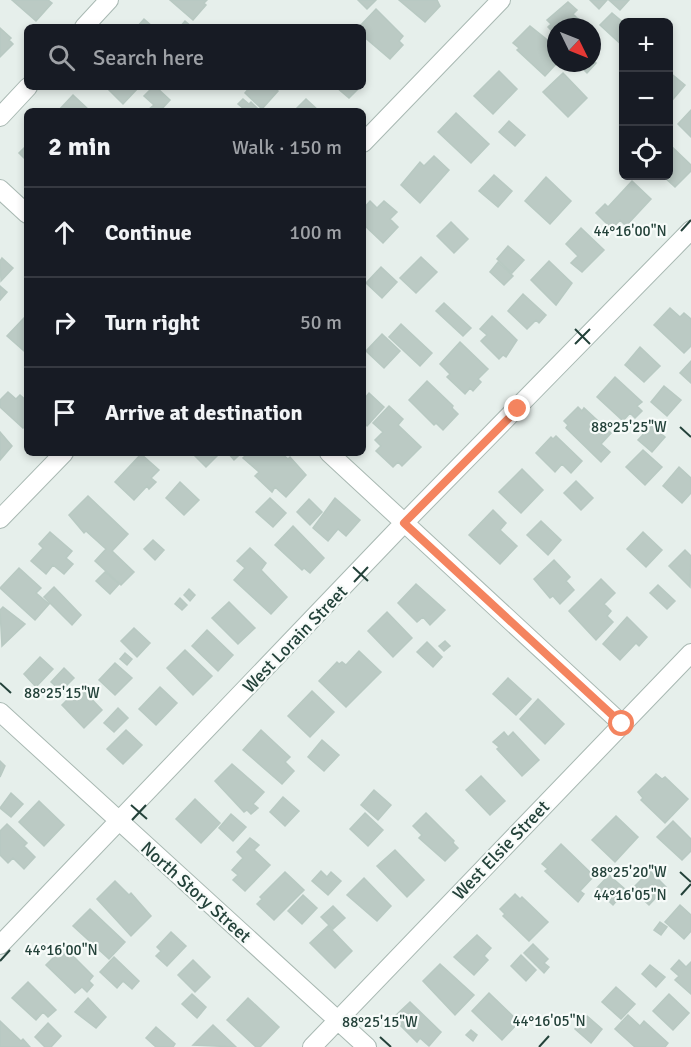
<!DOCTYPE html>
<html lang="en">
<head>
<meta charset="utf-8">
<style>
  body { margin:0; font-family:Signika,sans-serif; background:#242831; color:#f1f3f6 }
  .controls { position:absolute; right:18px; top:18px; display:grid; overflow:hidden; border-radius:9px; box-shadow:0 3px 9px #0003 }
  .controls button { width:54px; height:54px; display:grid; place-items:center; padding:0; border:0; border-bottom:2px solid #363941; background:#171b24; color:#f1f3f6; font:30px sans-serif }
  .compass { position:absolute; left:547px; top:18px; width:54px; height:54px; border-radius:50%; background:#171b24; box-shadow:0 3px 9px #0003; rotate:133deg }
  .stop { position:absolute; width:18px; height:18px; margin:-14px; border:4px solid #f4845f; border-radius:50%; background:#fff }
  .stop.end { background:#f4845f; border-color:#fff; box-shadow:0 2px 6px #0008 }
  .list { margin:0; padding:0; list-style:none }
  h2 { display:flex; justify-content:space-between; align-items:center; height:78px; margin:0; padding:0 24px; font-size:26px }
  h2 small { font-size:20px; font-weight:400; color:#9ea1a6 }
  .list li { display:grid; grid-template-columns:39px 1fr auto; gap:18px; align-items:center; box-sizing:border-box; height:90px; padding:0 24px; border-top:2px solid #363941 }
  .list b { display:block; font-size:22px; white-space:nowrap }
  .list em { font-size:20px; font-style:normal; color:#9ea1a6 }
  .icon { flex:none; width:33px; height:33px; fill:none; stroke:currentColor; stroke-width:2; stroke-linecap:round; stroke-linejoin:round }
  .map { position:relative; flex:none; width:691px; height:1047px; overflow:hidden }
  .search { position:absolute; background:#171b24; box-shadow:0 3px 9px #0003; left:24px; top:24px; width:342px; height:66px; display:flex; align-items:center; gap:15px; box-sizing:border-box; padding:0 21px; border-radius:9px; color:#9ea1a6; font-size:22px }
  .panel { position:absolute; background:#171b24; box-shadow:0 3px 9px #0003; left:24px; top:108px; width:342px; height:348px; border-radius:9px }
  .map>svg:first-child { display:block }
  .building { fill:#bbcac4; stroke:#b8c9c2; stroke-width:1.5 }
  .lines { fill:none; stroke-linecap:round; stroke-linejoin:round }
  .minor-casing { stroke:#a8b8b2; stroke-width:20 }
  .tertiary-casing { stroke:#a8b8b2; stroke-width:20 }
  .minor { stroke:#fff; stroke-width:18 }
  .tertiary { stroke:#fff; stroke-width:18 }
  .route { stroke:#f4845f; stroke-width:8 }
  .ticks { fill:none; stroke:#24423a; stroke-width:2 }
  .labels { text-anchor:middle; stroke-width:4.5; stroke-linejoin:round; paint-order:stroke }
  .street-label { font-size:18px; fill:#24423a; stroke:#f7fbf9 }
  .ticks-label { font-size:15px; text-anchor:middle; fill:#24423a; stroke:#f7fbf9; stroke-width:4.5; stroke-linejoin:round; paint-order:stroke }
</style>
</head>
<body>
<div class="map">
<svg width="691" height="1047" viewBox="0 0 691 1047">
  <rect width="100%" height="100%" fill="#e6efeb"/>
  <path class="building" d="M 12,0 L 48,0 L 52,3 L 36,21 Z
    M 170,0 L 207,0 L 204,3 L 206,5 L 193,20 Z
    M 358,0 L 376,0 L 367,9 Z
    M 399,0 L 437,0 L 440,6 L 425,22 Z
    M 590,0 L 607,0 L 599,9 Z
    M 609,0 L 629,0 L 620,10 Z
    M 568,2 L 577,10 L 573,14 L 579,20 L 573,27 L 556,27 L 556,35 L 548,27 L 551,24 L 547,20 Z
    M 376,9 L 403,36 L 399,41 L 403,45 L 390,59 L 363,36 L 363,27 L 359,27 Z
    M 612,13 L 624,23 L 624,47 L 600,25 Z
    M 144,19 L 153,27 L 137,27 Z
    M 185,21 L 192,27 L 180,27 Z
    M 530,26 L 556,47 L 557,63 L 545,76 L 517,50 L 519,48 L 513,43 Z
    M 0,28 L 11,38 L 9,40 L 13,44 L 0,57 Z
    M 592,59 L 596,63 L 587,73 L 577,63 L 592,63 Z
    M 499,71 L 517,89 L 493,114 L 474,96 Z
    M 668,71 L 685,85 L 669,104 L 668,103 Z
    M 563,73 L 587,98 L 568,117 L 543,92 Z
    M 106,87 L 139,87 L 123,104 Z
    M 153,87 L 156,87 L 170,100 L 160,111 L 149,109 L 154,105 L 144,96 Z
    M 250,87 L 274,87 L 278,91 L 262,109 L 245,93 Z
    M 336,87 L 360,87 L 349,98 Z
    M 73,95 L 90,111 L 58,111 Z
    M 243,99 L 249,104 L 251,102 L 260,111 L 243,111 L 244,109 L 238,104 Z
    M 306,99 L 319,111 L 294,111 Z
    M 691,110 L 691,137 L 678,124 Z
    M 456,113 L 489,144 L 471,163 L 438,132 Z
    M 509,121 L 525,135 L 515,146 L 499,132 Z
    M 668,143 L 691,165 L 691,171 L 675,187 L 663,176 L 668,176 Z
    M 27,145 L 27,161 L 19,153 Z
    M 434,156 L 449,170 L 420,203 L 401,185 L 420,162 L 424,166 Z
    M 494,175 L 512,191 L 498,207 L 479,191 Z
    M 546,177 L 571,201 L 550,224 L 525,201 Z
    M 632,181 L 651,199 L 626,226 L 620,220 L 612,229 L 596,213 L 605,204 L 608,207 Z
    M 370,201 L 377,208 L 384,201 L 397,212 L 390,219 L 398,227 L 383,243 L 363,224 L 363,209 Z
    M 451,222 L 468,239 L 454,253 L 437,236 Z
    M 581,228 L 604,250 L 582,272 L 571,263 L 578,256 L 566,244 Z
    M 508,246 L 524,260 L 512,273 L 497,259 Z
    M 421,257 L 437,272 L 416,293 L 400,278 Z
    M 2,258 L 13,268 L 1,281 L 0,261 Z
    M 549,261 L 572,283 L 556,305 L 531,280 Z
    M 498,262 L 513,276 L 504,285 L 490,272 Z
    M 381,267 L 397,282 L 382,298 L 366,283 Z
    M 0,286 L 7,292 L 0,300 Z
    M 523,294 L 546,315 L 539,323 L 536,320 L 527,329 L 508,311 Z
    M 444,303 L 471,328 L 463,336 L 436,311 Z
    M 670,308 L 680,317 L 684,313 L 691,319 L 691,346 L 684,353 L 654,325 Z
    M 492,316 L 517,340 L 506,357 L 503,355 L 499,359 L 481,341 L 487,335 L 480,329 Z
    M 24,318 L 27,320 L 27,347 L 24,351 L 7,336 Z
    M 401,324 L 432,353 L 420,366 L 389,337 Z
    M 382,334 L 400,351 L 384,368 L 366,351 Z
    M 460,342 L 488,369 L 478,379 L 481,382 L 473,391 L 470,388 L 465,394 L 447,377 L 450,374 L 440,364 Z
    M 640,347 L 660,366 L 644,382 L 625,365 Z
    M 691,361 L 691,383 L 680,373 Z
    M 615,377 L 642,402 L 637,406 L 642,411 L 635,418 L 630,413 L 623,421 L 597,397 Z
    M 427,381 L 453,406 L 452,408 L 458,414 L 443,430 L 436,423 L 434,425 L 409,400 Z
    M 664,386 L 681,400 L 667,416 L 651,402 Z
    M 8,392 L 16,399 L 20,395 L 27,401 L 27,425 L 23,428 L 0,407 L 0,400 Z
    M 369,393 L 384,407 L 367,426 L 363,422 L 363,397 L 365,398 Z
    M 389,406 L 403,419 L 398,425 L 421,447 L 402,466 L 398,462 L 393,467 L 376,451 L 381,446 L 375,440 L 383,432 L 373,423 Z
    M 578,407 L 582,411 L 584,408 L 611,433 L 601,444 L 610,452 L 601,462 L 566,428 L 568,425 L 564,421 Z
    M 652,425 L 665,437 L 652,452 L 638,440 Z
    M 0,432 L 12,446 L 0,460 Z
    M 556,436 L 582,461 L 571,473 L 562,464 L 555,472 L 536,453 L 551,437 L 553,439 Z
    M 643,450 L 662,467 L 645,485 L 626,467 Z
    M 192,453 L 220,453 L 206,467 Z
    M 228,453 L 236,453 L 239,455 L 234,460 Z
    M 248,453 L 281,453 L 288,459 L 290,457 L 306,475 L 286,497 L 275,487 L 272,492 L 255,476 L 259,472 L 243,458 Z
    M 141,454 L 159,470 L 151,478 L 156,482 L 149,489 L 147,486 L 134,500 L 115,482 Z
    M 679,467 L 691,478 L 691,493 L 682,503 L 663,486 Z
    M 522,469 L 543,490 L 521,513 L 499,492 Z
    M 576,481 L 593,498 L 581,510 L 564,493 Z
    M 180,482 L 199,500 L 184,515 L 166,498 Z
    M 88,496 L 128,534 L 112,551 L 134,572 L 121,585 L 95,561 L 106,549 L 86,531 L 84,533 L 69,515 Z
    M 270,498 L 286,513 L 273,527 L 256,512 Z
    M 335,498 L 360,520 L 346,536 L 338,529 L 328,541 L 313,528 Z
    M 309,499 L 322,512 L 310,525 L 297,512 Z
    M 493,510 L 506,523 L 500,530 L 517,546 L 500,564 L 469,535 Z
    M 541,521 L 561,540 L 548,555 L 527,535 Z
    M 293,526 L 324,558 L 310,573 L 304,568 L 302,570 L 275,545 Z
    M 50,532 L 72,551 L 66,558 L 73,564 L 64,574 L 53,565 L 46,574 L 31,561 L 43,548 L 39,544 Z
    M 643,532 L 662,550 L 646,567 L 627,549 Z
    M 153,540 L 164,550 L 155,560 L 144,549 Z
    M 250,548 L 266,563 L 261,570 L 287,597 L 271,614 L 234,580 L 245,568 L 237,561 Z
    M 685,550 L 691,556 L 690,587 L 669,566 Z
    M 554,560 L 570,577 L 566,581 L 574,590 L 560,604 L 553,596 L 550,598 L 534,579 Z
    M 19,568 L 41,588 L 36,593 L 49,604 L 35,620 L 0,588 Z
    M 105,572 L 119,584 L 110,594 L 96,581 Z
    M 601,579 L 615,593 L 604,604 L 611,611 L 607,616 L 613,622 L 596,640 L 569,611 Z
    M 416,584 L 445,610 L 430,625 L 423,617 L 417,622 L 398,603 Z
    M 658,585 L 675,601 L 667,609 L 650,593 Z
    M 54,587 L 81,615 L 72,625 L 44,597 Z
    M 189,589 L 195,595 L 190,601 L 184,595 Z
    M 180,598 L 187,605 L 182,610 L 175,604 Z
    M 229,602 L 255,628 L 238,644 L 212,618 Z
    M 3,607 L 25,624 L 2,646 L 0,610 Z
    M 387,612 L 412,638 L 393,657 L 368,631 Z
    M 627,617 L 647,637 L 639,646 L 636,643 L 620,660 L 603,644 Z
    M 134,628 L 150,643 L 137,657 L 121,641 Z
    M 207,630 L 233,655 L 218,671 L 192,646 Z
    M 445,641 L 450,646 L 444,651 L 439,646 Z
    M 427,642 L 442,657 L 433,667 L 417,652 Z
    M 185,650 L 212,676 L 193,695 L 167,668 Z
    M 359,651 L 381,672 L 346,707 L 319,681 L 337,662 L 339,664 L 342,662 L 346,665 Z
    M 125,653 L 132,659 L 127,665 L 120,659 Z
    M 40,657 L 53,669 L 36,687 L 24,674 Z
    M 115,663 L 132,678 L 115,695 L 99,680 Z
    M 64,668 L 74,678 L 61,691 L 51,682 Z
    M 508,678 L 531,699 L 516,715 L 493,694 Z
    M 80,687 L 102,710 L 84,728 L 62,705 Z
    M 160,687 L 177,703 L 156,725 L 139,709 Z
    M 312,691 L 334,712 L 310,737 L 288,716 Z
    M 538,699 L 564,724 L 545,744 L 520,719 Z
    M 118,708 L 128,718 L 114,732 L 104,723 Z
    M 126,730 L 142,745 L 123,764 L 107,749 Z
    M 261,730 L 290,757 L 285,762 L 294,771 L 282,784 L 243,750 Z
    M 504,732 L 508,737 L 513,732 L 539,760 L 522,776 L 497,749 L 499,747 L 493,742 Z
    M 322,740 L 339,755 L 324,771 L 308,757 Z
    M 0,761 L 5,766 L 0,777 Z
    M 232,764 L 264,792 L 253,804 L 258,808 L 251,814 L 247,810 L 244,812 L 215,781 Z
    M 656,774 L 662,779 L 665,777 L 688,799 L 665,823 L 641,800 L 643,798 L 638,792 Z
    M 481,776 L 505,801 L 490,815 L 466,790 Z
    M 374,790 L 391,805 L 378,820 L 361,805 Z
    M 11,793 L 23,804 L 11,817 L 0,808 Z
    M 283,797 L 299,811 L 285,826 L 270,812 Z
    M 195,799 L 220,823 L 201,843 L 176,819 Z
    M 39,801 L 64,825 L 44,846 L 19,822 Z
    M 365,813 L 383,830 L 368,846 L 350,829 Z
    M 426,813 L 454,841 L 453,843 L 458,848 L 445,861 L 419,838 L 422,835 L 413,826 Z
    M 231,814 L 246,827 L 233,841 L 219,828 Z
    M 616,816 L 638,837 L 615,862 L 592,840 Z
    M 673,821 L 691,839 L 691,851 L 682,860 L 657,837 Z
    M 7,824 L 27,843 L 24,846 L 35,857 L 24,869 L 13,858 L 8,863 L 0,855 L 0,831 Z
    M 250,838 L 259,845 L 254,850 L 270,865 L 245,891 L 233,880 L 238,875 L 232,870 L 243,858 L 237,852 Z
    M 561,844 L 594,876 L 580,891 L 584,894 L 578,902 L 545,871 L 548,869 L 542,864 Z
    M 395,850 L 424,880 L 407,897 L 377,866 Z
    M 321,871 L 327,877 L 331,872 L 341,881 L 328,895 L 312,881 Z
    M 650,871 L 666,887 L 649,905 L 632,889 Z
    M 285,872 L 304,890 L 274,920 L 257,904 L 262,899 L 260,897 Z
    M 609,875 L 626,890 L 613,905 L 596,889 Z
    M 364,878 L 391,906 L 377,921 L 347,895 Z
    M 115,881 L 129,895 L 131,893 L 151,916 L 131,936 L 97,899 Z
    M 515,894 L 520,899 L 522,897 L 548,922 L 529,941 L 503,916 L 505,914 L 500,909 Z
    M 303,895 L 317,908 L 302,924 L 288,911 Z
    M 680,905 L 691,915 L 691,931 L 684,939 L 665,922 Z
    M 333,906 L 345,918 L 333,929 L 321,917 Z
    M 90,909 L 125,942 L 109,959 L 73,926 Z
    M 660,922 L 667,927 L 661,935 L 654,930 Z
    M 328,926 L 352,951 L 335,968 L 310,943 Z
    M 171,932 L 186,946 L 167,966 L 156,956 L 161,951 L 157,947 Z
    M 477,935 L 491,948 L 484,956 L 488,960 L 474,975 L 454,957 Z
    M 533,944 L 548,959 L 544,963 L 549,967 L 544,973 L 524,953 Z
    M 64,947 L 93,976 L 89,981 L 93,985 L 87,992 L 82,987 L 75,993 L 46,965 Z
    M 521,955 L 536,970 L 526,981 L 511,966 Z
    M 114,957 L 139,981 L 132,989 L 123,981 L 117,988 L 100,972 Z
    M 193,960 L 210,977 L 195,992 L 178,975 Z
    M 679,960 L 686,967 L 691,962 L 691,994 L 675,980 L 679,976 L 671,969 Z
    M 440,964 L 474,995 L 455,1015 L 423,981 Z
    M 650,965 L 665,977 L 656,987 L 642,974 Z
    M 28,982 L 56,1010 L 48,1017 L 43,1012 L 36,1020 L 12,998 Z
    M 616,987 L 635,1004 L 621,1019 L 602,1002 Z
    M 489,993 L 519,1022 L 502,1040 L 472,1011 Z
    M 192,994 L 206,1007 L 197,1018 L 182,1004 Z
    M 669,994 L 689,1013 L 673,1030 L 653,1011 Z
    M 88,998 L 106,1017 L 96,1028 L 75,1012 Z
    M 248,998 L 279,1027 L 260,1047 L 256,1047 L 227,1020 Z
    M 410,1002 L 441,1032 L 429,1046 L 420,1038 L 417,1042 L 393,1018 Z
    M 628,1015 L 640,1026 L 644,1021 L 668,1043 L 665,1047 L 635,1047 L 615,1029 Z
    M 587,1016 L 602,1029 L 591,1043 L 575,1029 Z
    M 0,1021 L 21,1041 L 23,1039 L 30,1047 L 0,1047 Z
    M 48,1023 L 61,1036 L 51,1047 L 45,1047 L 35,1037 Z
    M 213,1025 L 236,1047 L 193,1045 Z
    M 156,1027 L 175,1044 L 173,1047 L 156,1047 L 146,1038 Z
    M 471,1030 L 477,1035 L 473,1041 L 466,1035 Z"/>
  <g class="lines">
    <defs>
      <path id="minor" d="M 84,27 L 109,0
        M 0,117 L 28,87
        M 0,189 L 27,214
        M 329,453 L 622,724
        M 0,712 L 367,1047
        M 0,945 L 404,523 L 691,230
        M 312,1047 L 691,653"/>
      <path id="tertiary" d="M 363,143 L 501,0
        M 0,519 L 64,453"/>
    </defs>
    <use href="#minor" class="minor-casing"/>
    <use href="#tertiary" class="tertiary-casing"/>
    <use href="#minor" class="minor"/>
    <use href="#tertiary" class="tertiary"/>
  </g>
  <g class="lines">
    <path class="route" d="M 518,409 L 404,523 L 622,724"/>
  </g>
  <path class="ticks" d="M 681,231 L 691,220M 575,329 L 590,344M 575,344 L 590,329M 680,427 L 691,437M 353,567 L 368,581M 354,582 L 368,567M 0,683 L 11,693M 131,805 L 147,819M 132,820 L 146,805M 680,872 L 691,882M 681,895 L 691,884M 0,961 L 10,950M 380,1037 L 391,1047M 539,1047 L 549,1036"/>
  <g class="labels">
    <g class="street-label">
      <text transform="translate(295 639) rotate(-46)" y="6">West Lorain Street</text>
      <text transform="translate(501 850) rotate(-46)" y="6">West Elsie Street</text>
      <text transform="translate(196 892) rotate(42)" y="6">North Story Street</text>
    </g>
  </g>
  <g class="ticks-label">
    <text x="630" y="236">44°16'00"N</text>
    <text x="629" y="432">88°25'25"W</text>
    <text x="62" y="698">88°25'15"W</text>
    <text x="629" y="877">88°25'20"W</text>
    <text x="630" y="900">44°16'05"N</text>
    <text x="61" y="955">44°16'00"N</text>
    <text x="549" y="1026">44°16'05"N</text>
    <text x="380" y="1027">88°25'15"W</text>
  </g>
</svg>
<div class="controls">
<button>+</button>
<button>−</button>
<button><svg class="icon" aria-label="locate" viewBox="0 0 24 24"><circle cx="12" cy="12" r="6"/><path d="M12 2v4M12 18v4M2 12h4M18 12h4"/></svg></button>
</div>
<svg class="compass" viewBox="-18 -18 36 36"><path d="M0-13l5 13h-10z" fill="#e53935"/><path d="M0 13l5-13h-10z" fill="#9ea1a6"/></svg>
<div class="stop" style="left:622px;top:724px"></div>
<div class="stop end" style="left:518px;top:409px"></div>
<div class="search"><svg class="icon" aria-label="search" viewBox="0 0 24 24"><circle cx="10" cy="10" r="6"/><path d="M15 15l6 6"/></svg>Search here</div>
<section class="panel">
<h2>2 min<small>Walk · 150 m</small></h2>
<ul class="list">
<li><svg class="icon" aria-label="ahead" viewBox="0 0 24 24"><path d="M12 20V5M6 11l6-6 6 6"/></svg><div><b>Continue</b></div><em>100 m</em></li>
<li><svg class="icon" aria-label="right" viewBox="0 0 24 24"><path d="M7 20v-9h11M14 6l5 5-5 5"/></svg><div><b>Turn right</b></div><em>50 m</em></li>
<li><svg class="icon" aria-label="arrive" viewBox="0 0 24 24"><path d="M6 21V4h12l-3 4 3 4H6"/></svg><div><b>Arrive at destination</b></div></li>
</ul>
</section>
</div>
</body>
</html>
